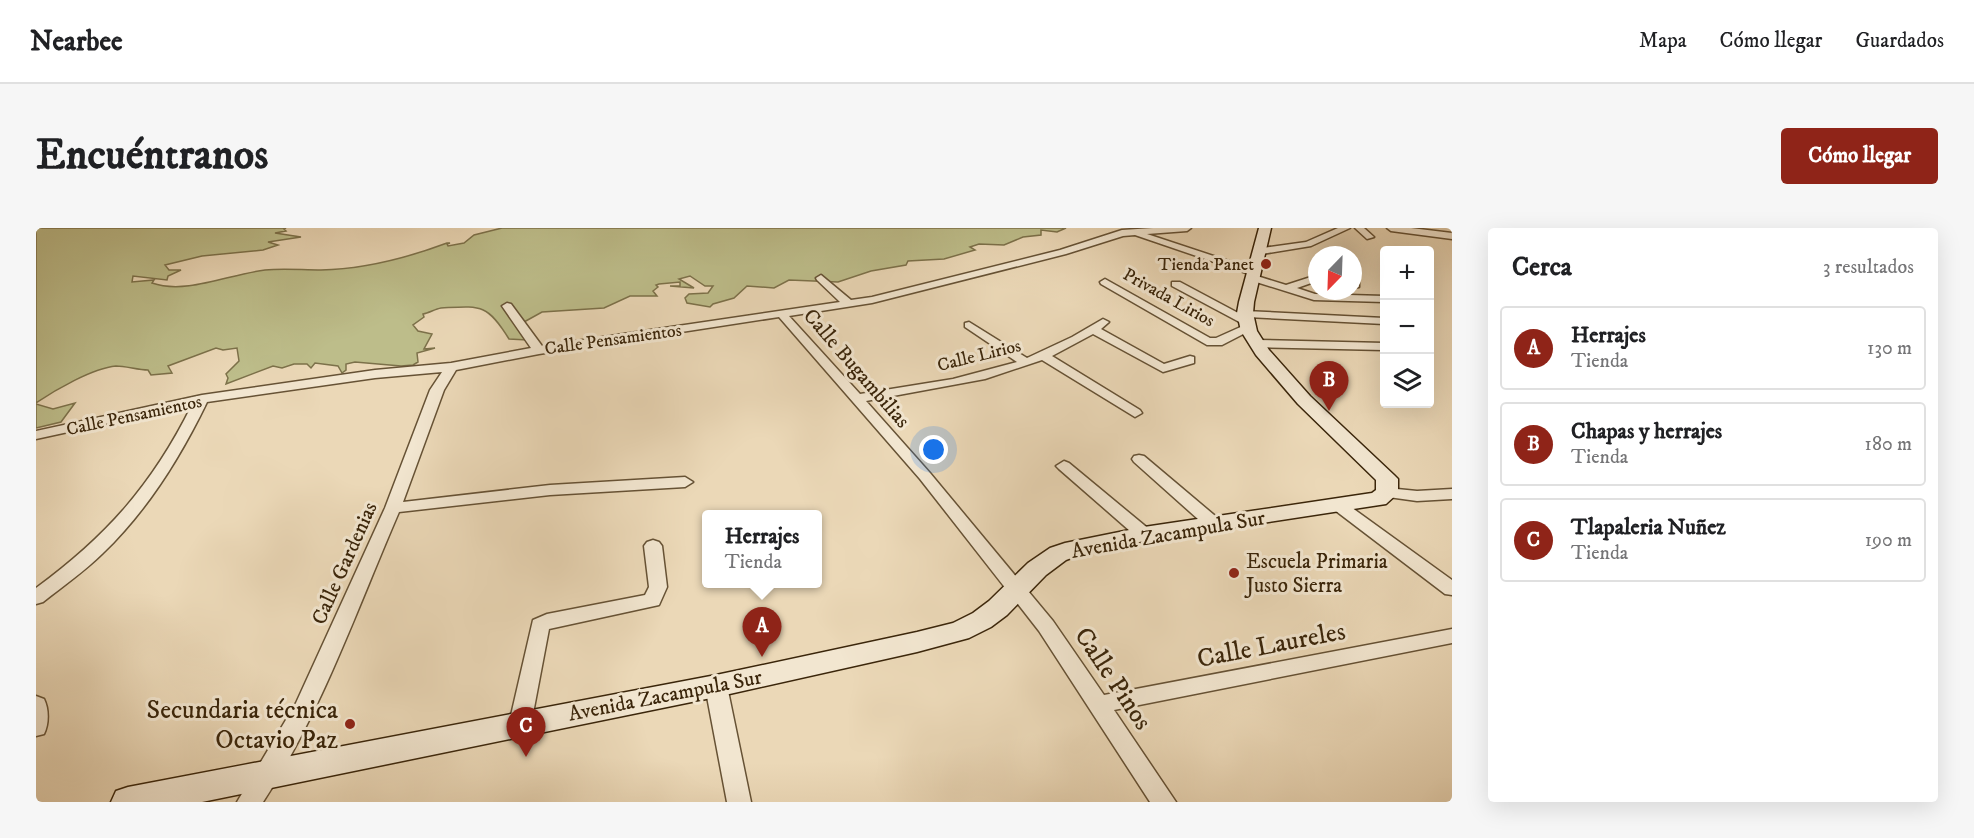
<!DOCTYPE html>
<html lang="es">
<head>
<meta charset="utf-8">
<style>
  body { margin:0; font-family:"IM FELL DW Pica",serif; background:#f6f6f6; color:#202124 }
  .controls { position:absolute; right:18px; top:18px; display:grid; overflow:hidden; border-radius:6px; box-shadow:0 6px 24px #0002 }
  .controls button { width:54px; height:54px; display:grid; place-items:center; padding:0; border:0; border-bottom:2px solid #e0e0e0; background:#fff; color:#202124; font:30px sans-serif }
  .compass { position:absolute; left:1272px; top:18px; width:54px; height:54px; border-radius:50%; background:#fff; box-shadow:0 6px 24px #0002; rotate:203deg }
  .you { position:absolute; left:898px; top:222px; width:21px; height:21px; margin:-15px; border:4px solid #fff; border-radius:50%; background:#1a73e8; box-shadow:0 0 0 9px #1a73e833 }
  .badge { display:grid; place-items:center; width:39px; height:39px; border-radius:50%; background:#8f2418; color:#fff; font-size:20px; font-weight:700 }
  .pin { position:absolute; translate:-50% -50px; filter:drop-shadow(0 2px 3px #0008) }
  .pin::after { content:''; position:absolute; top:32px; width:21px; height:18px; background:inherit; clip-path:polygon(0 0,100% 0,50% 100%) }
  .popup { position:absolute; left:666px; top:282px; width:120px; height:78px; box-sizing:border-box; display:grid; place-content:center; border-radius:6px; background:#fff; filter:drop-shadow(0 2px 4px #0005); font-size:20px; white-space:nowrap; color:#757577 }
  .popup b { font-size:22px; color:#202124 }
  .popup::after { content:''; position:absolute; left:50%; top:100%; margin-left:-12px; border:12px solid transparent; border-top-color:#fff }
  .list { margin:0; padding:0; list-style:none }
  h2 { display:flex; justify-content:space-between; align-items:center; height:78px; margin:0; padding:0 24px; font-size:26px }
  h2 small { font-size:20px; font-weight:400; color:#757577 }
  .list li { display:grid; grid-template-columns:39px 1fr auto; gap:18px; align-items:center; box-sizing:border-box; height:84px; margin:0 12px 12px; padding:0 12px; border:2px solid #e0e0e0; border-radius:6px }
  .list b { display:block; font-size:22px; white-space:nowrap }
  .list p { margin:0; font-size:20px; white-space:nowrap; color:#757577 }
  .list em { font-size:20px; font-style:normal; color:#757577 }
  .icon { flex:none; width:33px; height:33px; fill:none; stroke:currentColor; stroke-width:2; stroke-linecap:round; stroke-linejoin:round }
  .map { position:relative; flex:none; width:1416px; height:574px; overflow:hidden; border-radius:6px }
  header { display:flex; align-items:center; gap:36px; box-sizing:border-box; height:84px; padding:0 30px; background:#fff; border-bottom:2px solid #e0e0e0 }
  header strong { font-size:28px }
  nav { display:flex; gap:33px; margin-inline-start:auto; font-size:21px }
  .intro { display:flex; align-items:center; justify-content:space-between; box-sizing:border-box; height:144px; padding:0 36px }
  h1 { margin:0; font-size:42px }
  .button { padding:15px 27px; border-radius:6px; background:#8f2418; color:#fff; font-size:21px; font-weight:700 }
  main { display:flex; gap:36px; padding:0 36px }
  aside { flex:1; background:#fff; border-radius:6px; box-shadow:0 6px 24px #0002 }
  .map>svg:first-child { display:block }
  .green { fill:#bdbd8a; stroke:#7c714a; stroke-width:1.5 }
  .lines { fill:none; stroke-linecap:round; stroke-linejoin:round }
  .street-casing { stroke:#665235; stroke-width:3 }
  .secondary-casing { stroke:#3a250a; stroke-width:3 }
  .street { fill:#f2e6d0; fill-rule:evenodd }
  .secondary { fill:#f2e6d0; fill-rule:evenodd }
  .poi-dot { fill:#8f2418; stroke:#f2e6d0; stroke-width:2 }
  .labels { text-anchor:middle; stroke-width:6; stroke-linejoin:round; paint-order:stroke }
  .far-poi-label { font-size:18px; fill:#3a250a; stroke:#f2e6d0; text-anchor:end }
  .far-street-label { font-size:18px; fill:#3a250a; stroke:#f2e6d0 }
  .street-label { font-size:21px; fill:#3a250a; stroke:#f2e6d0 }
  .poi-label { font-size:21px; fill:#3a250a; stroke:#f2e6d0; text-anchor:start }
  .near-street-label { font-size:26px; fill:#3a250a; stroke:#f2e6d0 }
  .near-poi-label { font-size:26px; fill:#3a250a; stroke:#f2e6d0; text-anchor:end }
</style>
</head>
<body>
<header>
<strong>Nearbee</strong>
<nav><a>Mapa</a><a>Cómo llegar</a><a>Guardados</a></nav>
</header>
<div class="intro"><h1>Encuéntranos</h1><a class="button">Cómo llegar</a></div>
<main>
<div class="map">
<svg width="1416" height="574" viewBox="0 0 1416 574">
  <rect width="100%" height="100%" fill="#ebd8b7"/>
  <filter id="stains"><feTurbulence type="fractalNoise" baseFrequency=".00333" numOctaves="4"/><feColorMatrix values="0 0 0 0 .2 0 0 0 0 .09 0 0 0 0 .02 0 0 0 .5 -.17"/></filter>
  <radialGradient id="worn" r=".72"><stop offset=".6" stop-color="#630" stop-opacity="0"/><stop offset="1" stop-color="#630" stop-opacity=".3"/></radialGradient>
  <path class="green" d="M 0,0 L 250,0 L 248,1 L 250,3 L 239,5 L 265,9 L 232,14 L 242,17 L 227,22 L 166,28 L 129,37 L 133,42 L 145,42 L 132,48 L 131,52 L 97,48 L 96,54 L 118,52 L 116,55 C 150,67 194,46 229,42 C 247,40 266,42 285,42 C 328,41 371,30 411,15 L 414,15 L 411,16 L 412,18 L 428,15 L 438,7 L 466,0 L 1030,0 L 1021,4 L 1005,2 L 1005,7 L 987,9 L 968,17 L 943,16 L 934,19 L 939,22 L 908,31 L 872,33 L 870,37 L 835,43 L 802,54 L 753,52 L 738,60 L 711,58 L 698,70 L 677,76 L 674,79 L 651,75 L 649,70 L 653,66 L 672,65 L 677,58 L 669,58 L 654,48 L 643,51 L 658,60 L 634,58 L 644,58 L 644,54 L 623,56 L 620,57 L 622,59 L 617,63 L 621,68 L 594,68 L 568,80 L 506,84 L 488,94 L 491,112 L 473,111 C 451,75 444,78 405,80 C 399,81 393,85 387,86 L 388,89 L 377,97 L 382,103 L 396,106 L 388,121 L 399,120 L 381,125 L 382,134 L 377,137 L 365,138 L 319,134 L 310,136 L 310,142 L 306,145 L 302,138 L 279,135 L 275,140 L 271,136 L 258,136 L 246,140 L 237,138 L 190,156 L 192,150 L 190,146 L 203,133 L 201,120 L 187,122 L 180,120 L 132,138 L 136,145 L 115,147 L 112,142 C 102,142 90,138 80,138 C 57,140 19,162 0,175 Z
    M 39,175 L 25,194 L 0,200 L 0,176 L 17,181 Z"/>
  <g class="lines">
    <defs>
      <path id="street" d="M 1117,0 L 1155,0 L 1151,3 L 1111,6 L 1223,43 L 1224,45 L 1221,48 L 1250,57 L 1281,47 L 1281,53 L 1261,60 L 1279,66 L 1348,68 L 1348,74 L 1278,72 L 1214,52 L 1213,50 L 1216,47 L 1099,7 L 1087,8 L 1030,26 L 836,75 L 753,88 L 824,166 L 917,151 L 981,134 L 929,99 L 929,95 L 933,94 L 991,130 L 1036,109 L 1067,91 L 1073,94 L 1065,101 L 1128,136 L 1154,128 L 1158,129 L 1158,135 L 1127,144 L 1057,106 L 1016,128 L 1104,182 L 1106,185 L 1099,189 L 1006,132 L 949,151 L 830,173 L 894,245 L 1017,393 L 1068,467 L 1416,401 L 1416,415 L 1078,482 L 1140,574 L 1114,574 L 1003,403 L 884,251 L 743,89 L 503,126 L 420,142 L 408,162 L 367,274 L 514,257 L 649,249 L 657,254 L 649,259 L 514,267 L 363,284 C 321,381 285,485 227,574 L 201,574 L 260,475 L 349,280 L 394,162 L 406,144 L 339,150 L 171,174 C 145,228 111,283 67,325 C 49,343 27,358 7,374 L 0,376 L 0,360 C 71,308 117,256 156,177 L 0,211 L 0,203 L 166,167 L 339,142 L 415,135 L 495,120 L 466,78 L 471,75 L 475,76 L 506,118 L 804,74 L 781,52 L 780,50 L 785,47 L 815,72 L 836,69 L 1024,22 L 1086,2 Z
        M 1302,0 L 1314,0 L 1275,18 L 1226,26 L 1221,23 L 1226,20 L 1270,14 Z
        M 1319,0 L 1328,0 L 1338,9 L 1331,11 Z
        M 1351,0 L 1375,0 L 1416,5 L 1416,11 L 1355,3 Z
        M 1069,51 L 1174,110 L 1180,110 L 1209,97 L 1136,58 L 1136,54 L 1144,54 L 1204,86 L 1209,83 L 1348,90 L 1348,96 L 1211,89 L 1217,94 L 1213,97 L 1217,100 L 1215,102 L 1186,117 L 1171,117 L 1065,56 L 1064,54 Z
        M 1317,53 L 1323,55 L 1323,59 L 1317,60 Z
        M 1221,112 L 1348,115 L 1348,122 L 1217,119 L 1217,113 Z
        M 1103,227 L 1108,228 L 1184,292 L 1186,296 L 1184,300 L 1172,300 L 1098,234 L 1096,231 L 1098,228 Z
        M 1028,233 L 1033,235 L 1114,302 L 1117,306 L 1114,310 L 1102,310 L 1023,241 L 1020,238 Z
        M 1351,260 L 1381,263 L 1416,261 L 1416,271 L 1381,273 L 1345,268 L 1343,265 Z
        M 1302,272 L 1308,274 L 1416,352 L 1416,367 L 1409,366 L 1296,280 L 1294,277 L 1296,274 Z
        M 617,312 L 623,314 L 626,318 L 631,359 L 623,377 L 513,401 L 495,496 L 492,502 L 484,505 L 476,502 L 473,496 L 497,392 L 511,386 L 609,367 L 613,359 L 608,318 L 611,314 Z
        M 680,450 L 687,452 L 691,458 L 715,574 L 691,574 L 669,458 L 673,452 Z
        M 0,468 L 8,471 C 13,481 13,496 8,506 L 0,508 Z"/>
      <path id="secondary" d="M 1223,0 L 1235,0 L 1218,74 L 1217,85 L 1221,103 L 1233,122 L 1274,168 L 1358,247 L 1362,251 L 1362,265 L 1350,276 L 1108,313 L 1043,327 L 1030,332 L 1010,347 L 971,387 L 955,399 L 933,410 L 881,424 L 680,469 L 166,574 L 75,574 L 80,563 L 92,559 L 680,447 L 881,404 L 917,395 L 937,385 L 953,373 L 992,335 L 1014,320 L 1029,315 L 1108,299 L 1336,265 L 1340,262 L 1340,252 L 1262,176 L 1220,127 L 1205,103 L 1201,85 L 1203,74 Z"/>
    </defs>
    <use href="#street" class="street-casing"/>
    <use href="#secondary" class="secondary-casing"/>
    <use href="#street" class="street"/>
    <use href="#secondary" class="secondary"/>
  </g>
  <g class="poi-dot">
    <circle cx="1230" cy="36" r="6"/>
    <circle cx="1198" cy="345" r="6"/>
    <circle cx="314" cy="496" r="6"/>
  </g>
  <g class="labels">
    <g class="far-poi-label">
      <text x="1218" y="42">Tienda Panet</text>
    </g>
    <g class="far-street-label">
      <text transform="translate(1133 69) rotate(29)" y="6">Privada Lirios</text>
      <text transform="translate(577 111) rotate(-8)" y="6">Calle Pensamientos</text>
      <text transform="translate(943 127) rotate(-14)" y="6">Calle Lirios</text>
      <text transform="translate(98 187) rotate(-12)" y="6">Calle Pensamientos</text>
    </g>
    <g class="street-label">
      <text transform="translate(821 140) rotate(49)" y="7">Calle Bugambilias</text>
      <text transform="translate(1132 306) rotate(-10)" y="7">Avenida Zacampula Sur</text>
      <text transform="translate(308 335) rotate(-66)" y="7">Calle Gardenias</text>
      <text transform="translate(629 467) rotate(-11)" y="7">Avenida Zacampula Sur</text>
    </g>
    <g class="poi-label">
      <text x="1210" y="340">Escuela Primaria<tspan x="1210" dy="24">Justo Sierra</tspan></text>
    </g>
    <g class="near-street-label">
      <text transform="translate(1235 416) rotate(-11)" y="9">Calle Laureles</text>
      <text transform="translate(1078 450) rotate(56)" y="9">Calle Pinos</text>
    </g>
    <g class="near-poi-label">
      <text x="302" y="490">Secundaria técnica<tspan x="302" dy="30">Octavio Paz</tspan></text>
    </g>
  </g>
  <rect width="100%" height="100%" filter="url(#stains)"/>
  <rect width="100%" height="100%" fill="url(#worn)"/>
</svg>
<div class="controls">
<button>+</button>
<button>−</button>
<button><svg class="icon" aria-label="layers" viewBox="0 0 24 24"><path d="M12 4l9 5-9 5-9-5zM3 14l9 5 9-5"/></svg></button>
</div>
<svg class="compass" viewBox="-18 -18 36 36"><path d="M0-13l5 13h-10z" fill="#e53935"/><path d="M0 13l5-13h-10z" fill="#757577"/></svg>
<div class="you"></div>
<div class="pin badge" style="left:726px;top:429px">A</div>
<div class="popup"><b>Herrajes</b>Tienda</div>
<div class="pin badge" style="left:1293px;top:183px">B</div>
<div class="pin badge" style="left:490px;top:529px">C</div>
</div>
<aside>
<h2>Cerca<small>3 resultados</small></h2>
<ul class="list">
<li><span class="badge">A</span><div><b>Herrajes</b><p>Tienda</p></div><em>130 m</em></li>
<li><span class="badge">B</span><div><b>Chapas y herrajes</b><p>Tienda</p></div><em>180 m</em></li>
<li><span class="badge">C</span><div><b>Tlapaleria Nuñez</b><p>Tienda</p></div><em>190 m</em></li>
</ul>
</aside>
</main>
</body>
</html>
